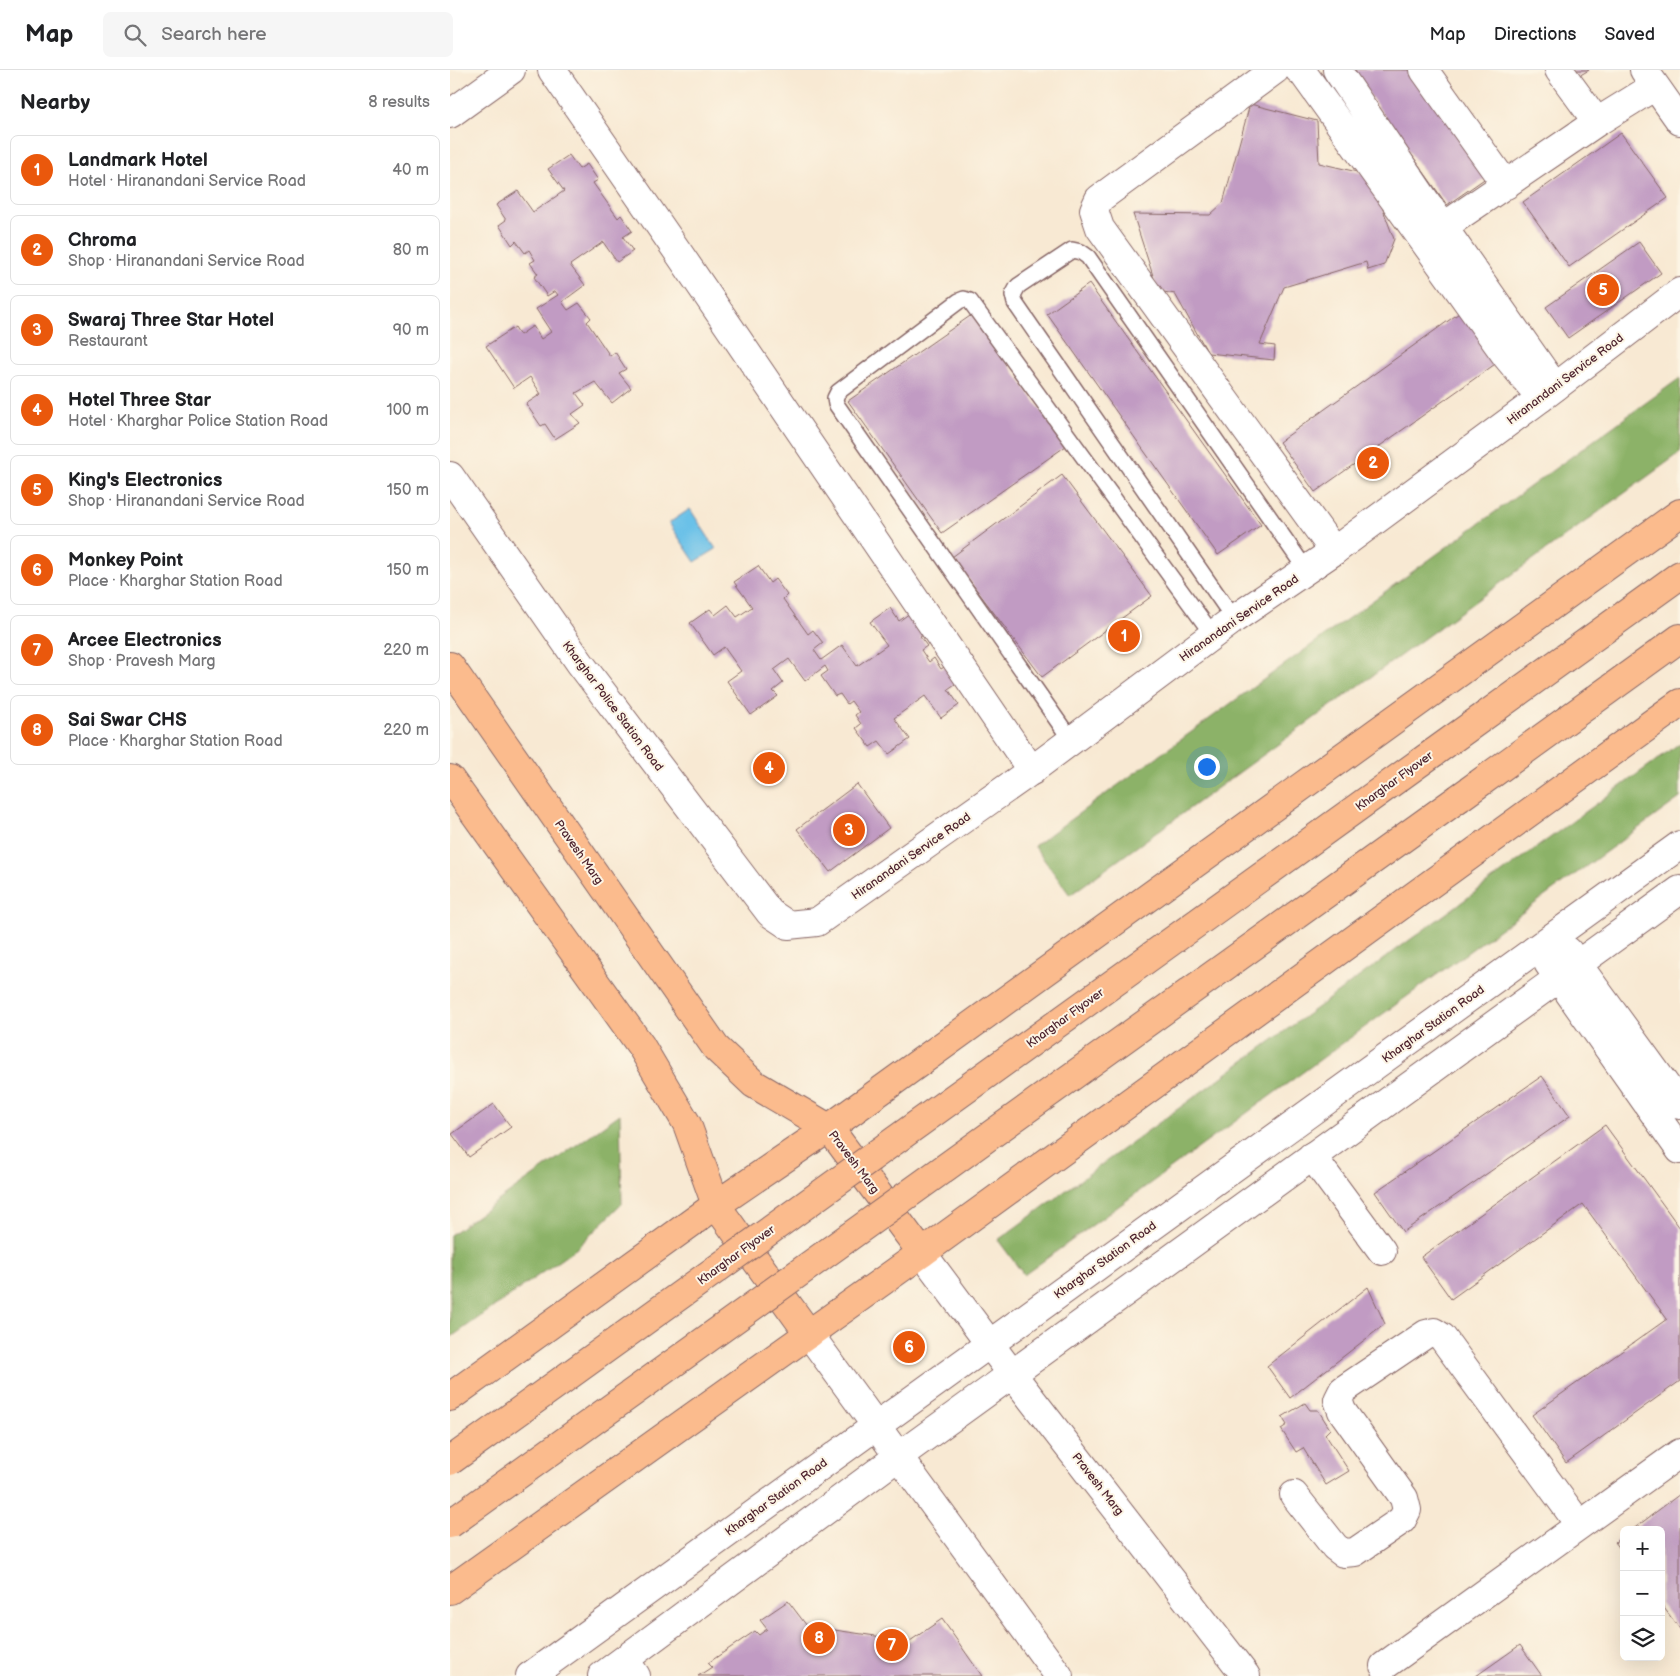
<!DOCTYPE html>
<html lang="en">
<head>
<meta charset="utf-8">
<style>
  body { margin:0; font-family:"Balsamiq Sans",sans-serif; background:#f6f6f6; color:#202124 }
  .controls { position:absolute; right:15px; bottom:15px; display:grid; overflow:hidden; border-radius:8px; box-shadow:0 5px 20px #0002 }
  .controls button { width:45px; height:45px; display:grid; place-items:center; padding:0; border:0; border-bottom:1px solid #e0e0e0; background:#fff; color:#202124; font:25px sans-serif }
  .you { position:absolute; left:756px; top:696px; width:18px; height:18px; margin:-12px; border:4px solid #fff; border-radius:50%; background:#1a73e8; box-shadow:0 0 0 8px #1a73e833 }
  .badge { display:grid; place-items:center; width:32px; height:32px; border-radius:50%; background:#ea580c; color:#fff; font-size:16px; font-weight:700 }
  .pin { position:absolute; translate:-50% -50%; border:2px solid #fff; box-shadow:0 1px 5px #0006 }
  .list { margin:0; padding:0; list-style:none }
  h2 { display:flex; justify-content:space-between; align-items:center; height:65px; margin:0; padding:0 20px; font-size:21px }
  h2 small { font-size:16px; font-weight:400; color:#757577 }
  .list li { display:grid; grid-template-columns:32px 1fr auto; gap:15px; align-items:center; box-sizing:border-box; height:70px; margin:0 10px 10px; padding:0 10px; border:1px solid #e0e0e0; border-radius:8px }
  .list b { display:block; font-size:19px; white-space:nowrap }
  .list p { margin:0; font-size:16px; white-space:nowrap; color:#757577 }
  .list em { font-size:16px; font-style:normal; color:#757577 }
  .icon { flex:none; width:28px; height:28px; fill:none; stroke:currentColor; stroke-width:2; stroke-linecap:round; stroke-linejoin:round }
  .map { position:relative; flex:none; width:1230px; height:1606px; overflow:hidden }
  header { display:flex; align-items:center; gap:30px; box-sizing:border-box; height:70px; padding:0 25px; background:#fff; border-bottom:1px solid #e0e0e0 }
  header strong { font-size:24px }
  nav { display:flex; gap:28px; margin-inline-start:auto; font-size:18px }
  .search { width:350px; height:45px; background:#f6f6f6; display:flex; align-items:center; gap:12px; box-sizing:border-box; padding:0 18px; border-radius:8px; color:#757577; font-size:19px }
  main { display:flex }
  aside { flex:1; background:#fff }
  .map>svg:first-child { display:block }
  .forest { fill:#8cb267; stroke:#6b6849 }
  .water { fill:#6bc1e8; stroke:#5a708a }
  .building { fill:#c19bc3 }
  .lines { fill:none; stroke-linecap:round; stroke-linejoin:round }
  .service-casing { stroke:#876666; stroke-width:18 }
  .minor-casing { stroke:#876666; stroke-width:30 }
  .tertiary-casing { stroke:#876666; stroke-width:30 }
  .primary-casing { stroke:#876666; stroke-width:30 }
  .motorway-casing { stroke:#876666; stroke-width:30 }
  .service { stroke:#fff; stroke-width:15 }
  .minor { stroke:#fff; stroke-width:28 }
  .tertiary { stroke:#fff; stroke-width:28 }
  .primary { stroke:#fbbb8d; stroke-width:28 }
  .motorway { stroke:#fbbb8d; stroke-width:28 }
  .motorway-bridge-casing { stroke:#876666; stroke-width:30; stroke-linecap:butt }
  .motorway-bridge { stroke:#fbbb8d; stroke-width:28 }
  .labels { text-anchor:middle; stroke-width:4; stroke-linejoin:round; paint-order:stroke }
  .street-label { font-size:12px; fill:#4a1f2b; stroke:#fcf5e5 }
</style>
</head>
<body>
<header>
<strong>Map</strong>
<div class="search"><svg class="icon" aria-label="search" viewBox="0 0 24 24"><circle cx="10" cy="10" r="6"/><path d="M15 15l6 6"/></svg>Search here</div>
<nav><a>Map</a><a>Directions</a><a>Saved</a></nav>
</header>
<main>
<aside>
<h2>Nearby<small>8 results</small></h2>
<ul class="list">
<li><span class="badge">1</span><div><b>Landmark Hotel</b><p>Hotel · Hiranandani Service Road</p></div><em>40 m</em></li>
<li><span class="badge">2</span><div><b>Chroma</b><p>Shop · Hiranandani Service Road</p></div><em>80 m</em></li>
<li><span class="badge">3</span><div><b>Swaraj Three Star Hotel</b><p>Restaurant</p></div><em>90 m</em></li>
<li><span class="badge">4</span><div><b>Hotel Three Star</b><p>Hotel · Kharghar Police Station Road</p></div><em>100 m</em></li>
<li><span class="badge">5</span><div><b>King's Electronics</b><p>Shop · Hiranandani Service Road</p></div><em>150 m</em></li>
<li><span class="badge">6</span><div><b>Monkey Point</b><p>Place · Kharghar Station Road</p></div><em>150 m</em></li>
<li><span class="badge">7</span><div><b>Arcee Electronics</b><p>Shop · Pravesh Marg</p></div><em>220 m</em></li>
<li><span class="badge">8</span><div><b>Sai Swar CHS</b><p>Place · Kharghar Station Road</p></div><em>220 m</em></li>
</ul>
</aside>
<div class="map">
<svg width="1230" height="1606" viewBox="0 0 1230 1606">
  <rect width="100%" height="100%" fill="#fcf5e5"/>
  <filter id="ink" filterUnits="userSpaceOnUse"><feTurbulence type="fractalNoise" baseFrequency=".02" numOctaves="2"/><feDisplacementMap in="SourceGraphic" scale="10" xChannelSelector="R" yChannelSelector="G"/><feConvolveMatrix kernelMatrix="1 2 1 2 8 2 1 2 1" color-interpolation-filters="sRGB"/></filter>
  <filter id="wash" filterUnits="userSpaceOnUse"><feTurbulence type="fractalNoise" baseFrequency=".0096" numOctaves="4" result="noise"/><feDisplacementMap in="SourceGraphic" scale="20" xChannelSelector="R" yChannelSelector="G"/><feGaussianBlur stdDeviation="1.12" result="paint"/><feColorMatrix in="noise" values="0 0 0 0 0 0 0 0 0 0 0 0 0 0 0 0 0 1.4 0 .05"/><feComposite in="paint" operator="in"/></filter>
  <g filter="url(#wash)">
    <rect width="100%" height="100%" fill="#f8e9d3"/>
    <path class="forest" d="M 1230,308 L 1230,383 L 620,825 L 584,776 Z
      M 1230,673 L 1230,728 L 574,1205 L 548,1170 Z
      M 170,1044 L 172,1134 L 127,1178 L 0,1268 L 0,1165 Z"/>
    <path class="water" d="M 240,439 L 266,479 L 245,492 L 219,453 Z"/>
    <g id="blocks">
      <path class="building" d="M 902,0 L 967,0 L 1040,105 L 997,135 Z
        M 1121,0 L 1139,0 L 1127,7 Z
        M 800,34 L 867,51 L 869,93 L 920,105 L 944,169 L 934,195 L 918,200 L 916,192 L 834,217 L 810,274 L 825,276 L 824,290 L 758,283 L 725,224 L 708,221 L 683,144 L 760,145 L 773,133 Z
        M 1171,63 L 1218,128 L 1119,197 L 1073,132 Z
        M 119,85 L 129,99 L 137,94 L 148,110 L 143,113 L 168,148 L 171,145 L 182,161 L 173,167 L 183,181 L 167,192 L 153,172 L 120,195 L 135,215 L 112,232 L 118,240 L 129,233 L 141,248 L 137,252 L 160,286 L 165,282 L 176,299 L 169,303 L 181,318 L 162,333 L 145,312 L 126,323 L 135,335 L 122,344 L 130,353 L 105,369 L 95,354 L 91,356 L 76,334 L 91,324 L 80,307 L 64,318 L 36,276 L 65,257 L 70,265 L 83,256 L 91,269 L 101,262 L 86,239 L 108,225 L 105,221 L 97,226 L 84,207 L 88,204 L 80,193 L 85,190 L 79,180 L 75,183 L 66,171 L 62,175 L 49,155 L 56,150 L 46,135 L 68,121 L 83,142 L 114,121 L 98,99 Z
        M 1189,172 L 1211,203 L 1118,268 L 1096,237 Z
        M 639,214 L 811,455 L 768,485 L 597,244 Z
        M 1012,241 L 1048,292 L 865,422 L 829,372 Z
        M 523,244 L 616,376 L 492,463 L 398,331 Z
        M 612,405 L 702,526 L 592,607 L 502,487 Z
        M 308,496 L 320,513 L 325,509 L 337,525 L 333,529 L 358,564 L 363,560 L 373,573 L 364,580 L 371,590 L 392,575 L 407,596 L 437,575 L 420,552 L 440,538 L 449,551 L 460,543 L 475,564 L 470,567 L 477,576 L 471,580 L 479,592 L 484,588 L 491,599 L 496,596 L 508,612 L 498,619 L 509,635 L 491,648 L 475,626 L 444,648 L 460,669 L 439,684 L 429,671 L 420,677 L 406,658 L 411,654 L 405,645 L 409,642 L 401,631 L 397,634 L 390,624 L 385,626 L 371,606 L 378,601 L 375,596 L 355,611 L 339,589 L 324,600 L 333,613 L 323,621 L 328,626 L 301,645 L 277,611 L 291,601 L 274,577 L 263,585 L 240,553 L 260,539 L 265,545 L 278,535 L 287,547 L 302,537 L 284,512 Z
        M 407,714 L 439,758 L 380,802 L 347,759 Z
        M 1092,1006 L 1120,1046 L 953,1162 L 925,1122 Z
        M 44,1034 L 61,1057 L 19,1087 L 2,1064 Z
        M 1155,1055 L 1230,1158 L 1230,1311 L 1116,1393 L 1082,1345 L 1217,1249 L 1133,1134 L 1001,1229 L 971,1187 Z
        M 918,1217 L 935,1254 L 840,1328 L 817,1296 Z
        M 855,1333 L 860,1340 L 868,1340 L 880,1359 L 875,1364 L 899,1401 L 876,1415 L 853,1378 L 846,1382 L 831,1359 L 837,1355 L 832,1347 Z
        M 1230,1424 L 1230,1559 L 1211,1534 L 1211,1460 L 1182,1460 Z
        M 1174,1466 L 1174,1484 L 1165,1472 Z
        M 338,1531 L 357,1556 L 460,1571 L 492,1549 L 532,1606 L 248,1606 L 262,1597 L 258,1593 L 305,1561 L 309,1565 L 317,1559 L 310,1550 Z
        M 1070,1575 L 1092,1606 L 1026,1606 Z"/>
    </g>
  </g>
  <g filter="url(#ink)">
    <use href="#blocks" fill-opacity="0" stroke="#876666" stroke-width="1"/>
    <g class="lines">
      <defs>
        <path id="service" d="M 784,549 L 565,233 L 563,225 L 568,216 L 622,180 L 631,182 L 638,187 L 857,501
          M 621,670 L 386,334 L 385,328 L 388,322 L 509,231 L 514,229 L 520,231 L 763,565"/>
        <path id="minor" d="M 102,0 L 230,185 L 582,701
          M 825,0 L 649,129 L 644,140 L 650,158 L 884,481
          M 849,0 L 853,3 L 1057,287 L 1091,328
          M 887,0 L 993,157 L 1105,317
          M 974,0 L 1056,115
          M 1109,0 L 1147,52
          M 1194,0 L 1230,51
          M 0,44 L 61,0
          M 993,157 L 1147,52 L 1205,16
          M 862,1086 L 932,1181
          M 844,1425 L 885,1477 L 893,1483 L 905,1482 L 952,1450 L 957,1440 L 954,1428 L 892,1341 L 888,1330 L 893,1320 L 976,1264 L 984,1262 L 992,1267 L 1129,1454
          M 175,1590 L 186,1606
          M 934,1596 L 1230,1383"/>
        <path id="tertiary" d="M 0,406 L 130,593 L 320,843 L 338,855 L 367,852 L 574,706 L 784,549 L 884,481 L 1091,328 L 1230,222
          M 1118,881 L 1230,1035
          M 1098,893 L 1230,1080
          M 472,1183 L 562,1304 L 796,1606
          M 359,1264 L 609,1606
          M 80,1606 L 1230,775
          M 152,1606 L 449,1386 L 1230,820"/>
        <path id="primary" d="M 0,596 L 266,978 L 304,1014 L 379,1058 L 472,1183
          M 0,709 L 191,976 L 237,1054 L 266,1135 L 359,1264"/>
        <path id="motorway" d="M 983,683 L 1230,505
          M 1009,728 L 1230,568
          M 0,1327 L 266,1135 L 379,1058 L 1230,443
          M 0,1520 L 472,1183 L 1230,633"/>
      </defs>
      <use href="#service" class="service-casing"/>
      <use href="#minor" class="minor-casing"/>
      <use href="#tertiary" class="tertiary-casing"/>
      <use href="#primary" class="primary-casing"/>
      <use href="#motorway" class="motorway-casing"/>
      <use href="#service" class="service"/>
      <use href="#minor" class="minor"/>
      <use href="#tertiary" class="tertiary"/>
      <use href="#primary" class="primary"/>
      <use href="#motorway" class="motorway"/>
      <defs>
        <path id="motorway-bridge" d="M 0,1391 L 983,683
          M 0,1454 L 1009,728"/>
      </defs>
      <use href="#motorway-bridge" class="motorway-bridge-casing"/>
      <use href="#motorway-bridge" class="motorway-bridge"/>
    </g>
  </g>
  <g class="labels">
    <g class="street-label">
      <text transform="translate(1115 309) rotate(-37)" y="4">Hiranandani Service Road</text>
      <text transform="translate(789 548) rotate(-35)" y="4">Hiranandani Service Road</text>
      <text transform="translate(163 636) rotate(53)" y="4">Kharghar Police Station Road</text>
      <text transform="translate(944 711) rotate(-36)" y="4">Kharghar Flyover</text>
      <text transform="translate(129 782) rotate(55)" y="4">Pravesh Marg</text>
      <text transform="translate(461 786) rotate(-35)" y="4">Hiranandani Service Road</text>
      <text transform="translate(615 948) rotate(-36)" y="4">Kharghar Flyover</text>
      <text transform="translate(983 954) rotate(-36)" y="4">Kharghar Station Road</text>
      <text transform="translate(404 1092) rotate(53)" y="4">Pravesh Marg</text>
      <text transform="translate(286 1185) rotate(-36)" y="4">Kharghar Flyover</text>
      <text transform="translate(655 1190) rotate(-36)" y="4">Kharghar Station Road</text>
      <text transform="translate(648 1414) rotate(52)" y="4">Pravesh Marg</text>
      <text transform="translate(326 1427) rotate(-36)" y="4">Kharghar Station Road</text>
    </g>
  </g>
</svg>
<div class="controls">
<button>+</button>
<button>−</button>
<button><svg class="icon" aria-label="layers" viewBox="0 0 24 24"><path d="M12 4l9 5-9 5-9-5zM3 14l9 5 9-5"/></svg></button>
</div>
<div class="you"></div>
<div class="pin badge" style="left:674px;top:566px">1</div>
<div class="pin badge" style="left:923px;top:393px">2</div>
<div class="pin badge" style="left:399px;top:760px">3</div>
<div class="pin badge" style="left:319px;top:698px">4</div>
<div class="pin badge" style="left:1153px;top:220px">5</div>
<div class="pin badge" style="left:459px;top:1277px">6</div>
<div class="pin badge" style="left:442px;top:1575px">7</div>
<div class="pin badge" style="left:369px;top:1568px">8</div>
</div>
</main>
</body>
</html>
